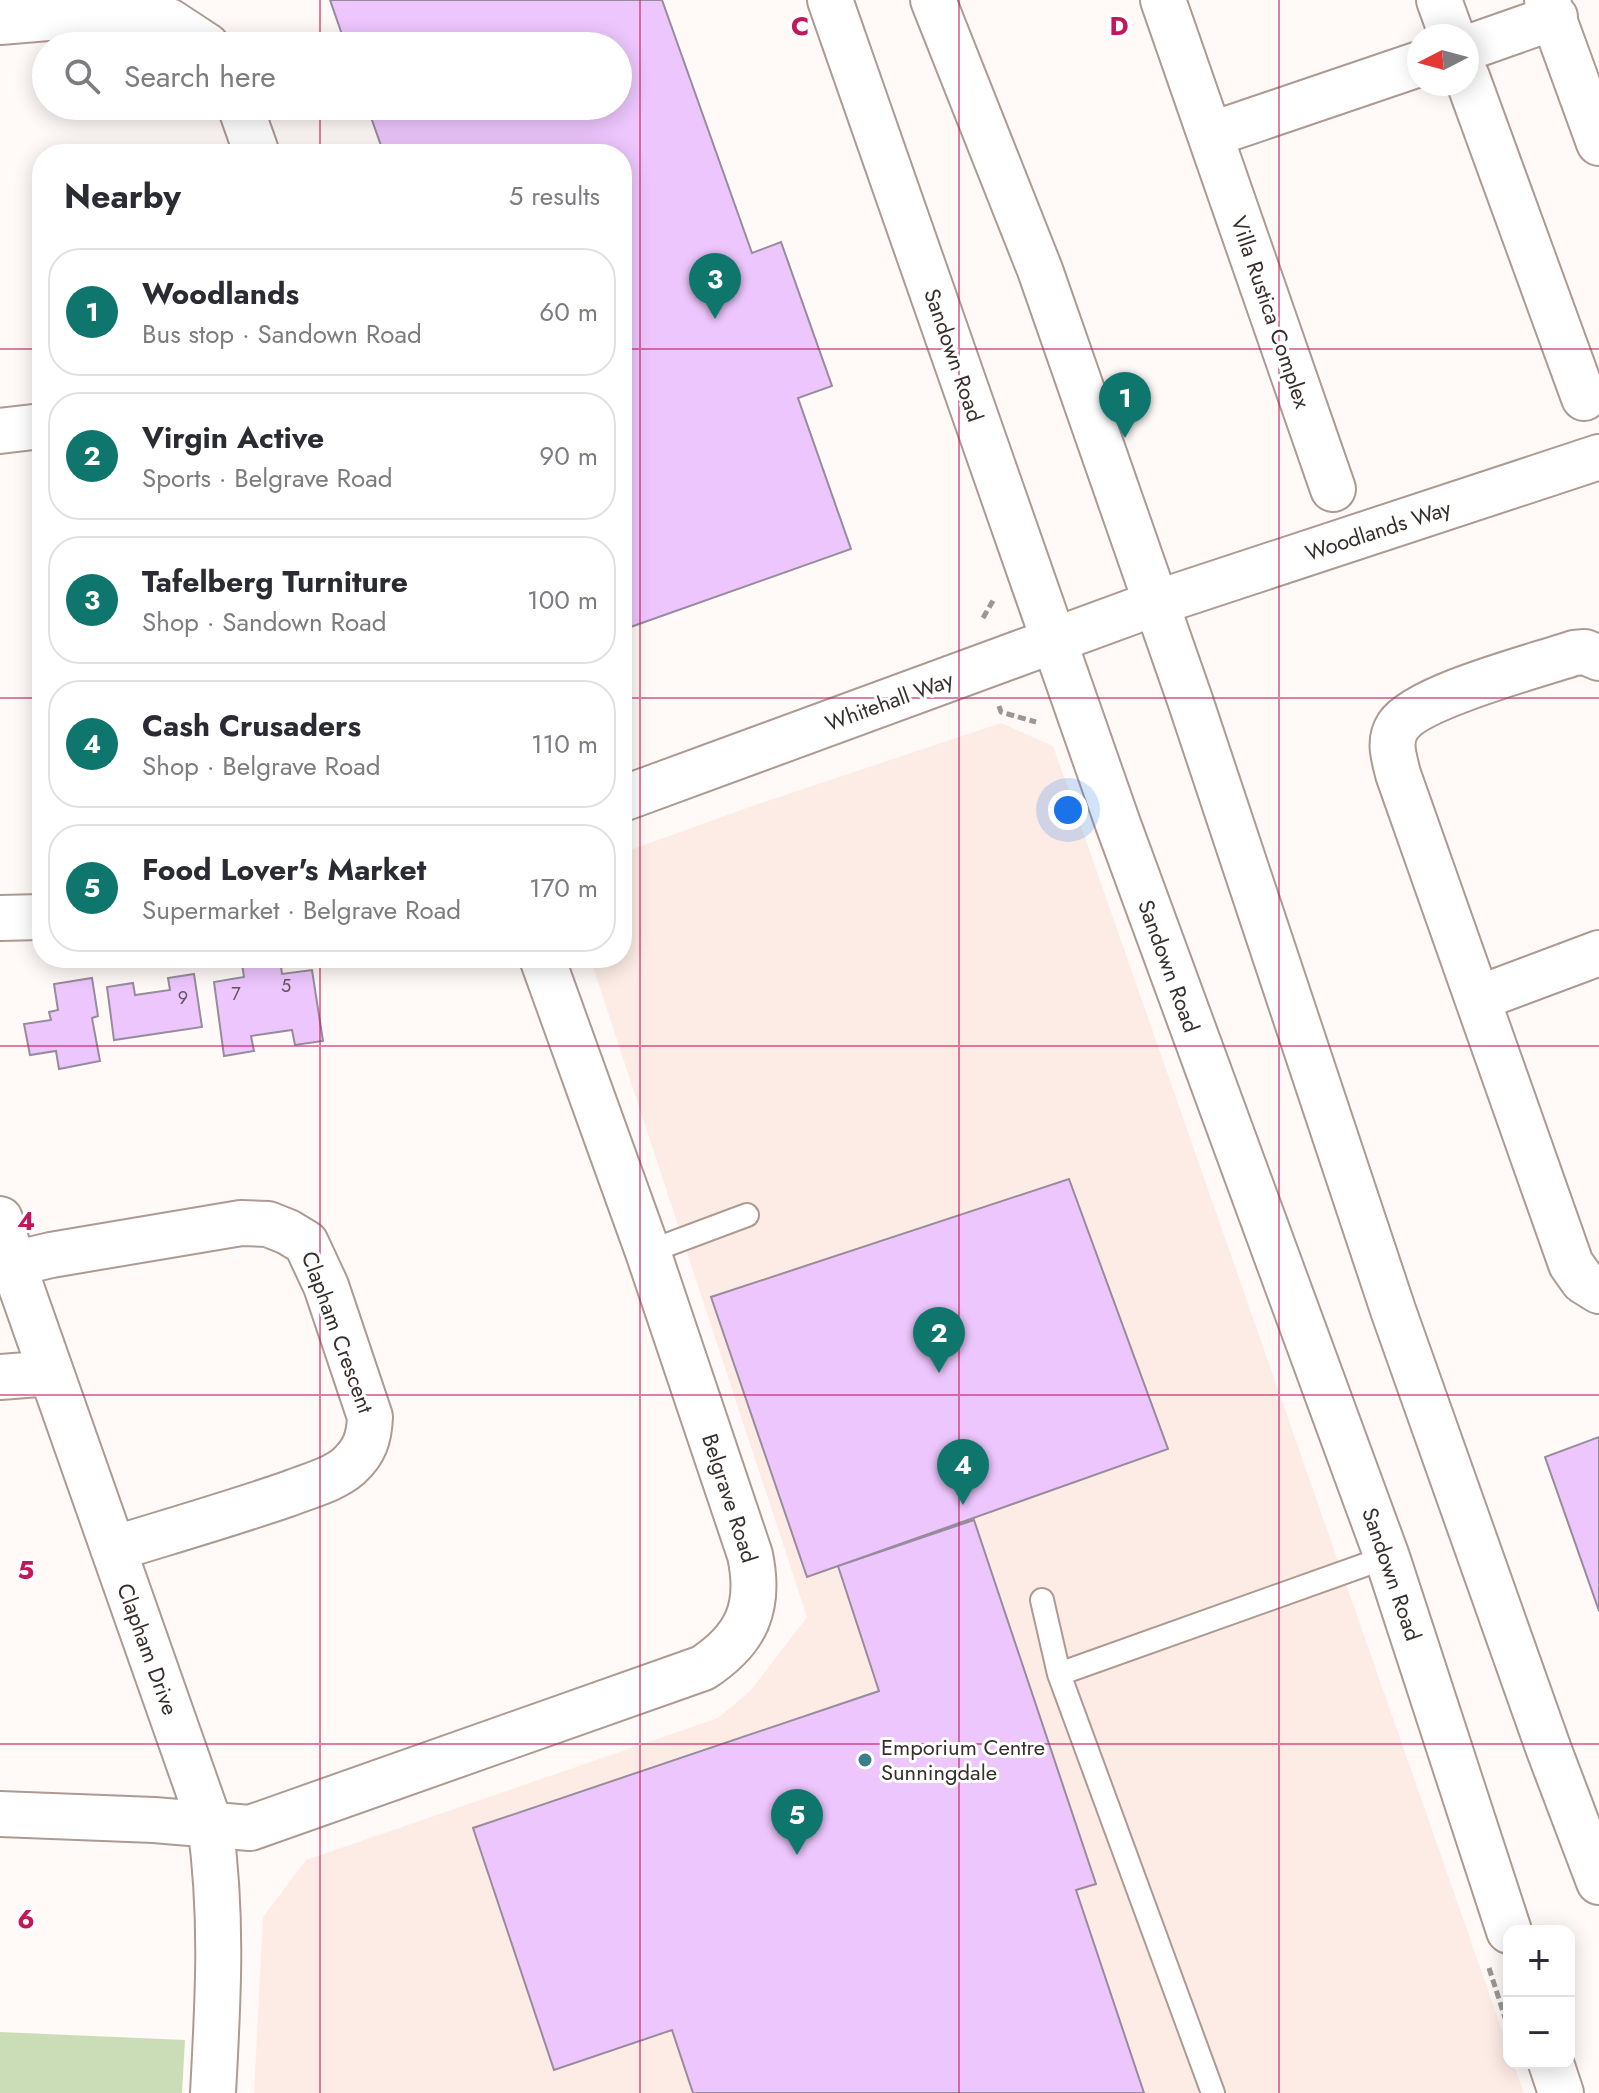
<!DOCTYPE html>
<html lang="en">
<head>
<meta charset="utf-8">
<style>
  body { margin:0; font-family:Jost,sans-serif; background:#f2f2f3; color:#2b2b33 }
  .controls { position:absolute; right:24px; bottom:24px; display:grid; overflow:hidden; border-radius:16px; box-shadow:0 4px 20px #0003 }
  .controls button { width:72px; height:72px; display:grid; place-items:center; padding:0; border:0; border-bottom:2px solid #e1e1e2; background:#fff; color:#2b2b33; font:40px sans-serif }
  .compass { position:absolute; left:1407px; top:24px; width:72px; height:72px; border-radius:50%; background:#fff; box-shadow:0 4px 20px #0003; rotate:264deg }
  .you { position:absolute; left:1068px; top:810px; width:28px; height:28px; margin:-20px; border:6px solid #fff; border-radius:50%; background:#1a73e8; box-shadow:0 0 0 12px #1a73e833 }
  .badge { display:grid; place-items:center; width:52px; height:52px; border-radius:50%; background:#0f766e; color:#fff; font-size:26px; font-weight:700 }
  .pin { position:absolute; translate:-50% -66px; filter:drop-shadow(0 2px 4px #0008) }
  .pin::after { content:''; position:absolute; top:42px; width:28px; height:24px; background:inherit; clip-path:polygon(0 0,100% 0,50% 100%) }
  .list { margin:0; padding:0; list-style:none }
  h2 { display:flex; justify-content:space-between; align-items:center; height:104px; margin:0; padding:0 32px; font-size:34px }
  h2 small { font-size:26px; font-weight:400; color:#7c7c81 }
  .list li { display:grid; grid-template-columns:52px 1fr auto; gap:24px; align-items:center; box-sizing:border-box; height:128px; margin:0 16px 16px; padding:0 16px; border:2px solid #e1e1e2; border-radius:32px }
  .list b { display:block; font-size:30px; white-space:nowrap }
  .list p { margin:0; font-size:26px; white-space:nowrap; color:#7c7c81 }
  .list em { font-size:26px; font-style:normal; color:#7c7c81 }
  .icon { flex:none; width:44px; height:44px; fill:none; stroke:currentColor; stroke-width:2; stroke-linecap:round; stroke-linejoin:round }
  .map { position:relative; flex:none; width:1599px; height:2093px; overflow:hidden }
  .search { position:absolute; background:#fff; box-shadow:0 4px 20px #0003; left:32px; top:32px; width:600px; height:88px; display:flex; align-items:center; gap:20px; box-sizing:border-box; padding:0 28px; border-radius:44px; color:#7c7c81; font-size:30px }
  .panel { position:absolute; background:#fff; box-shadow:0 4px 20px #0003; left:32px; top:144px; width:600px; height:824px; border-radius:32px }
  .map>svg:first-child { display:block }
  .built { fill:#fdece5 }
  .green { fill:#caddb6 }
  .building { fill:#edc6fd; stroke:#978c9b; stroke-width:2 }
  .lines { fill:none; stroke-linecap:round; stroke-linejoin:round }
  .service-casing { stroke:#ad9a92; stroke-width:26 }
  .minor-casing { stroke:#ad9a92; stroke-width:48 }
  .secondary-casing { stroke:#ad9a92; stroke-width:48 }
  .path { stroke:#9d9694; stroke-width:5; stroke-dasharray:8 4; stroke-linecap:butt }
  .service { stroke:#fff; stroke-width:22 }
  .minor { stroke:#fff; stroke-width:44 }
  .secondary { stroke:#fff; stroke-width:44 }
  .grid { fill:none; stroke:#c2185b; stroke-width:2; stroke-opacity:0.55 }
  .poi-dot { fill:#3a7d8d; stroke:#fff; stroke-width:3 }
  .labels { text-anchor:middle; stroke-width:6; stroke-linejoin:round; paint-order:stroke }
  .number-label { font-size:18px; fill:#645560 }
  .street-label { font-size:22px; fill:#372f2c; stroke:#fff }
  .poi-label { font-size:22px; fill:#372f2c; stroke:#fff; text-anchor:start }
  .grid-label { font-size:26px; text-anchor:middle; font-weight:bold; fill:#c2185b; stroke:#fff; stroke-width:6; stroke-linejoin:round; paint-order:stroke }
</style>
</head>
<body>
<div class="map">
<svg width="1599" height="2093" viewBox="0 0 1599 2093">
  <rect width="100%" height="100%" fill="#fffaf8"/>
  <path class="built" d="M 1001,723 L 1053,746 L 1509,2050 L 1509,2063 L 1513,2063 L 1524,2093 L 254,2093 L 263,1917 L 306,1860 L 718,1718 L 751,1690 L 807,1617 L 590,958 L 622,958 L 622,853 L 755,805 Z"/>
  <path class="green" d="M 0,2032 L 185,2040 L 182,2093 L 0,2093 Z"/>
  <path class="building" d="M 330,0 L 662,0 L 752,253 L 781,242 L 832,386 L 798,398 L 851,549 L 622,630 L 622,154 L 384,154 L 367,106 L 618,106 L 618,46 L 346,46 Z
    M 241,958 L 280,958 L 282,974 L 312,970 L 323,1041 L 295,1045 L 292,1030 L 251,1036 L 254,1051 L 224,1056 L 214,982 L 244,977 Z
    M 194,974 L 202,1027 L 114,1040 L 107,987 L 133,983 L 135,995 L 170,990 L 168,978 Z
    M 92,978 L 98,1016 L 92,1018 L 100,1061 L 59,1069 L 56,1051 L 30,1055 L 24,1024 L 51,1020 L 49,1012 L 58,1010 L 54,984 Z
    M 1069,1179 L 1168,1449 L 807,1577 L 711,1297 Z
    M 1599,1437 L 1599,1611 L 1545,1457 Z
    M 974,1520 L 1096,1884 L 1076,1890 L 1144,2093 L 693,2093 L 672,2030 L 554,2070 L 473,1828 L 879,1691 L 838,1566 Z"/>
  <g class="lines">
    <defs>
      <path id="service" d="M 648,1252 L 747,1215
        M 1042,1600 L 1059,1674 L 1213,2093
        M 1059,1674 L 1387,1557"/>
      <path id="minor" d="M 1163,0 L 1333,489
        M 1439,0 L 1452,36
        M 1547,0 L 1599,143
        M 0,22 L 132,11 L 169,21 L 207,46
        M 1467,48 L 1555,17
        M 1467,77 L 1584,398
        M 240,106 L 257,154
        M 1210,135 L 1419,64
        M 0,431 L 42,426
        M 1599,658 L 1585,652 L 1574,653 C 1536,666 1418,696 1398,726 C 1388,741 1394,757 1398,774 L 1571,1264 L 1583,1281 L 1599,1291
        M 622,799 L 1156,603 L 1599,457
        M 0,918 L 42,917
        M 1479,998 L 1599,953
        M 0,1219 L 13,1264 L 210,1824 C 223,1917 218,2001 213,2093
        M 13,1264 L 51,1255 L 241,1223 L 268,1224 L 288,1232 L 306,1243 L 326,1286 L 370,1417 C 369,1438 365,1451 349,1466 C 333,1480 308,1486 288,1494 C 230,1514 171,1531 113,1549
        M 0,1377 L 51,1373
        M 0,1814 L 154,1820 L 250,1828 L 703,1668 C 747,1639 761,1607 750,1555 L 648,1252 L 542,958"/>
      <path id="secondary" d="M 830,0 L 1118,824 L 1387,1557 L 1509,1931
        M 933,0 L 1040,270 L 1190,700 L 1393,1310 L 1549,1750 L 1599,1882
        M 1551,2063 L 1561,2093"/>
    </defs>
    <use href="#service" class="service-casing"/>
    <use href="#minor" class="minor-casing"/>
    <use href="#secondary" class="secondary-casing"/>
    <path class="path" d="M 983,618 L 994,599
      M 999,706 L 1001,712 L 1036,722
      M 1489,1968 L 1509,2030"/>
    <use href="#service" class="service"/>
    <use href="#minor" class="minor"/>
    <use href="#secondary" class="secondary"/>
  </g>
  <path class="grid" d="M 320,0 L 320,46M 640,0 L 640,2093M 959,0 L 959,2093M 1279,0 L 1279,2093M 320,106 L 320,154M 0,349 L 42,349M 622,349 L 1599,349M 0,698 L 42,698M 622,698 L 1599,698M 320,958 L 320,2093M 0,1046 L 1599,1046M 0,1395 L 1599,1395M 0,1744 L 1599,1744"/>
  <circle class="poi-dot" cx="865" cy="1760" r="8"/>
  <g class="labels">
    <g class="number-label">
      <text x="286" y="992">5</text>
      <text x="236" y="1000">7</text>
      <text x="183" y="1004">9</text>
    </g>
    <g class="street-label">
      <text transform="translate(1271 312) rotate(71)" y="8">Villa Rustica Complex</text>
      <text transform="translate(954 355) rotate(71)" y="8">Sandown Road</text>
      <text transform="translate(1378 530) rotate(-18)" y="8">Woodlands Way</text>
      <text transform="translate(889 701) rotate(-20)" y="8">Whitehall Way</text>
      <text transform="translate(1169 966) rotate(70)" y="8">Sandown Road</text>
      <text transform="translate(338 1332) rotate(70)" y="8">Clapham Crescent</text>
      <text transform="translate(730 1498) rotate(72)" y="8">Belgrave Road</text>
      <text transform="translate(1392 1574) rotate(71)" y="8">Sandown Road</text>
      <text transform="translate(148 1649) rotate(70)" y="8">Clapham Drive</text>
    </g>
    <g class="poi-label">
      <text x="881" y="1755">Emporium Centre<tspan x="881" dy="25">Sunningdale</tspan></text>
    </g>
  </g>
  <g class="grid-label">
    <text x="800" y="35">C</text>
    <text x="1119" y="35">D</text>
    <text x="26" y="1230">4</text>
    <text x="26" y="1579">5</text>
    <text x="26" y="1928">6</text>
  </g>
</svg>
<div class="controls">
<button>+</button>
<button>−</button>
</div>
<svg class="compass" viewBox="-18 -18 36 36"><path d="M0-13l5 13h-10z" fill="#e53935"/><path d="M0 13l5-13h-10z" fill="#7c7c81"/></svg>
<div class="you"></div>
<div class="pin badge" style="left:1125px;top:438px">1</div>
<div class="pin badge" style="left:939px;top:1373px">2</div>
<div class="pin badge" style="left:715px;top:319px">3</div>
<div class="pin badge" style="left:963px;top:1505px">4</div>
<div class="pin badge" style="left:797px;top:1855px">5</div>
<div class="search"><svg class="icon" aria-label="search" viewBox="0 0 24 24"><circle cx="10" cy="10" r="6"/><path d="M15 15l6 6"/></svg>Search here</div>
<section class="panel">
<h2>Nearby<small>5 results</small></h2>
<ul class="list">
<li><span class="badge">1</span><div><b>Woodlands</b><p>Bus stop · Sandown Road</p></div><em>60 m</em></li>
<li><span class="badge">2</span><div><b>Virgin Active</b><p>Sports · Belgrave Road</p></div><em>90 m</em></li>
<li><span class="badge">3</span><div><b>Tafelberg Turniture</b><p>Shop · Sandown Road</p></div><em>100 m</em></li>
<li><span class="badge">4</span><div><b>Cash Crusaders</b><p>Shop · Belgrave Road</p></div><em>110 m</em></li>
<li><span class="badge">5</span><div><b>Food Lover's Market</b><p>Supermarket · Belgrave Road</p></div><em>170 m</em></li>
</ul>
</section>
</div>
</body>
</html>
